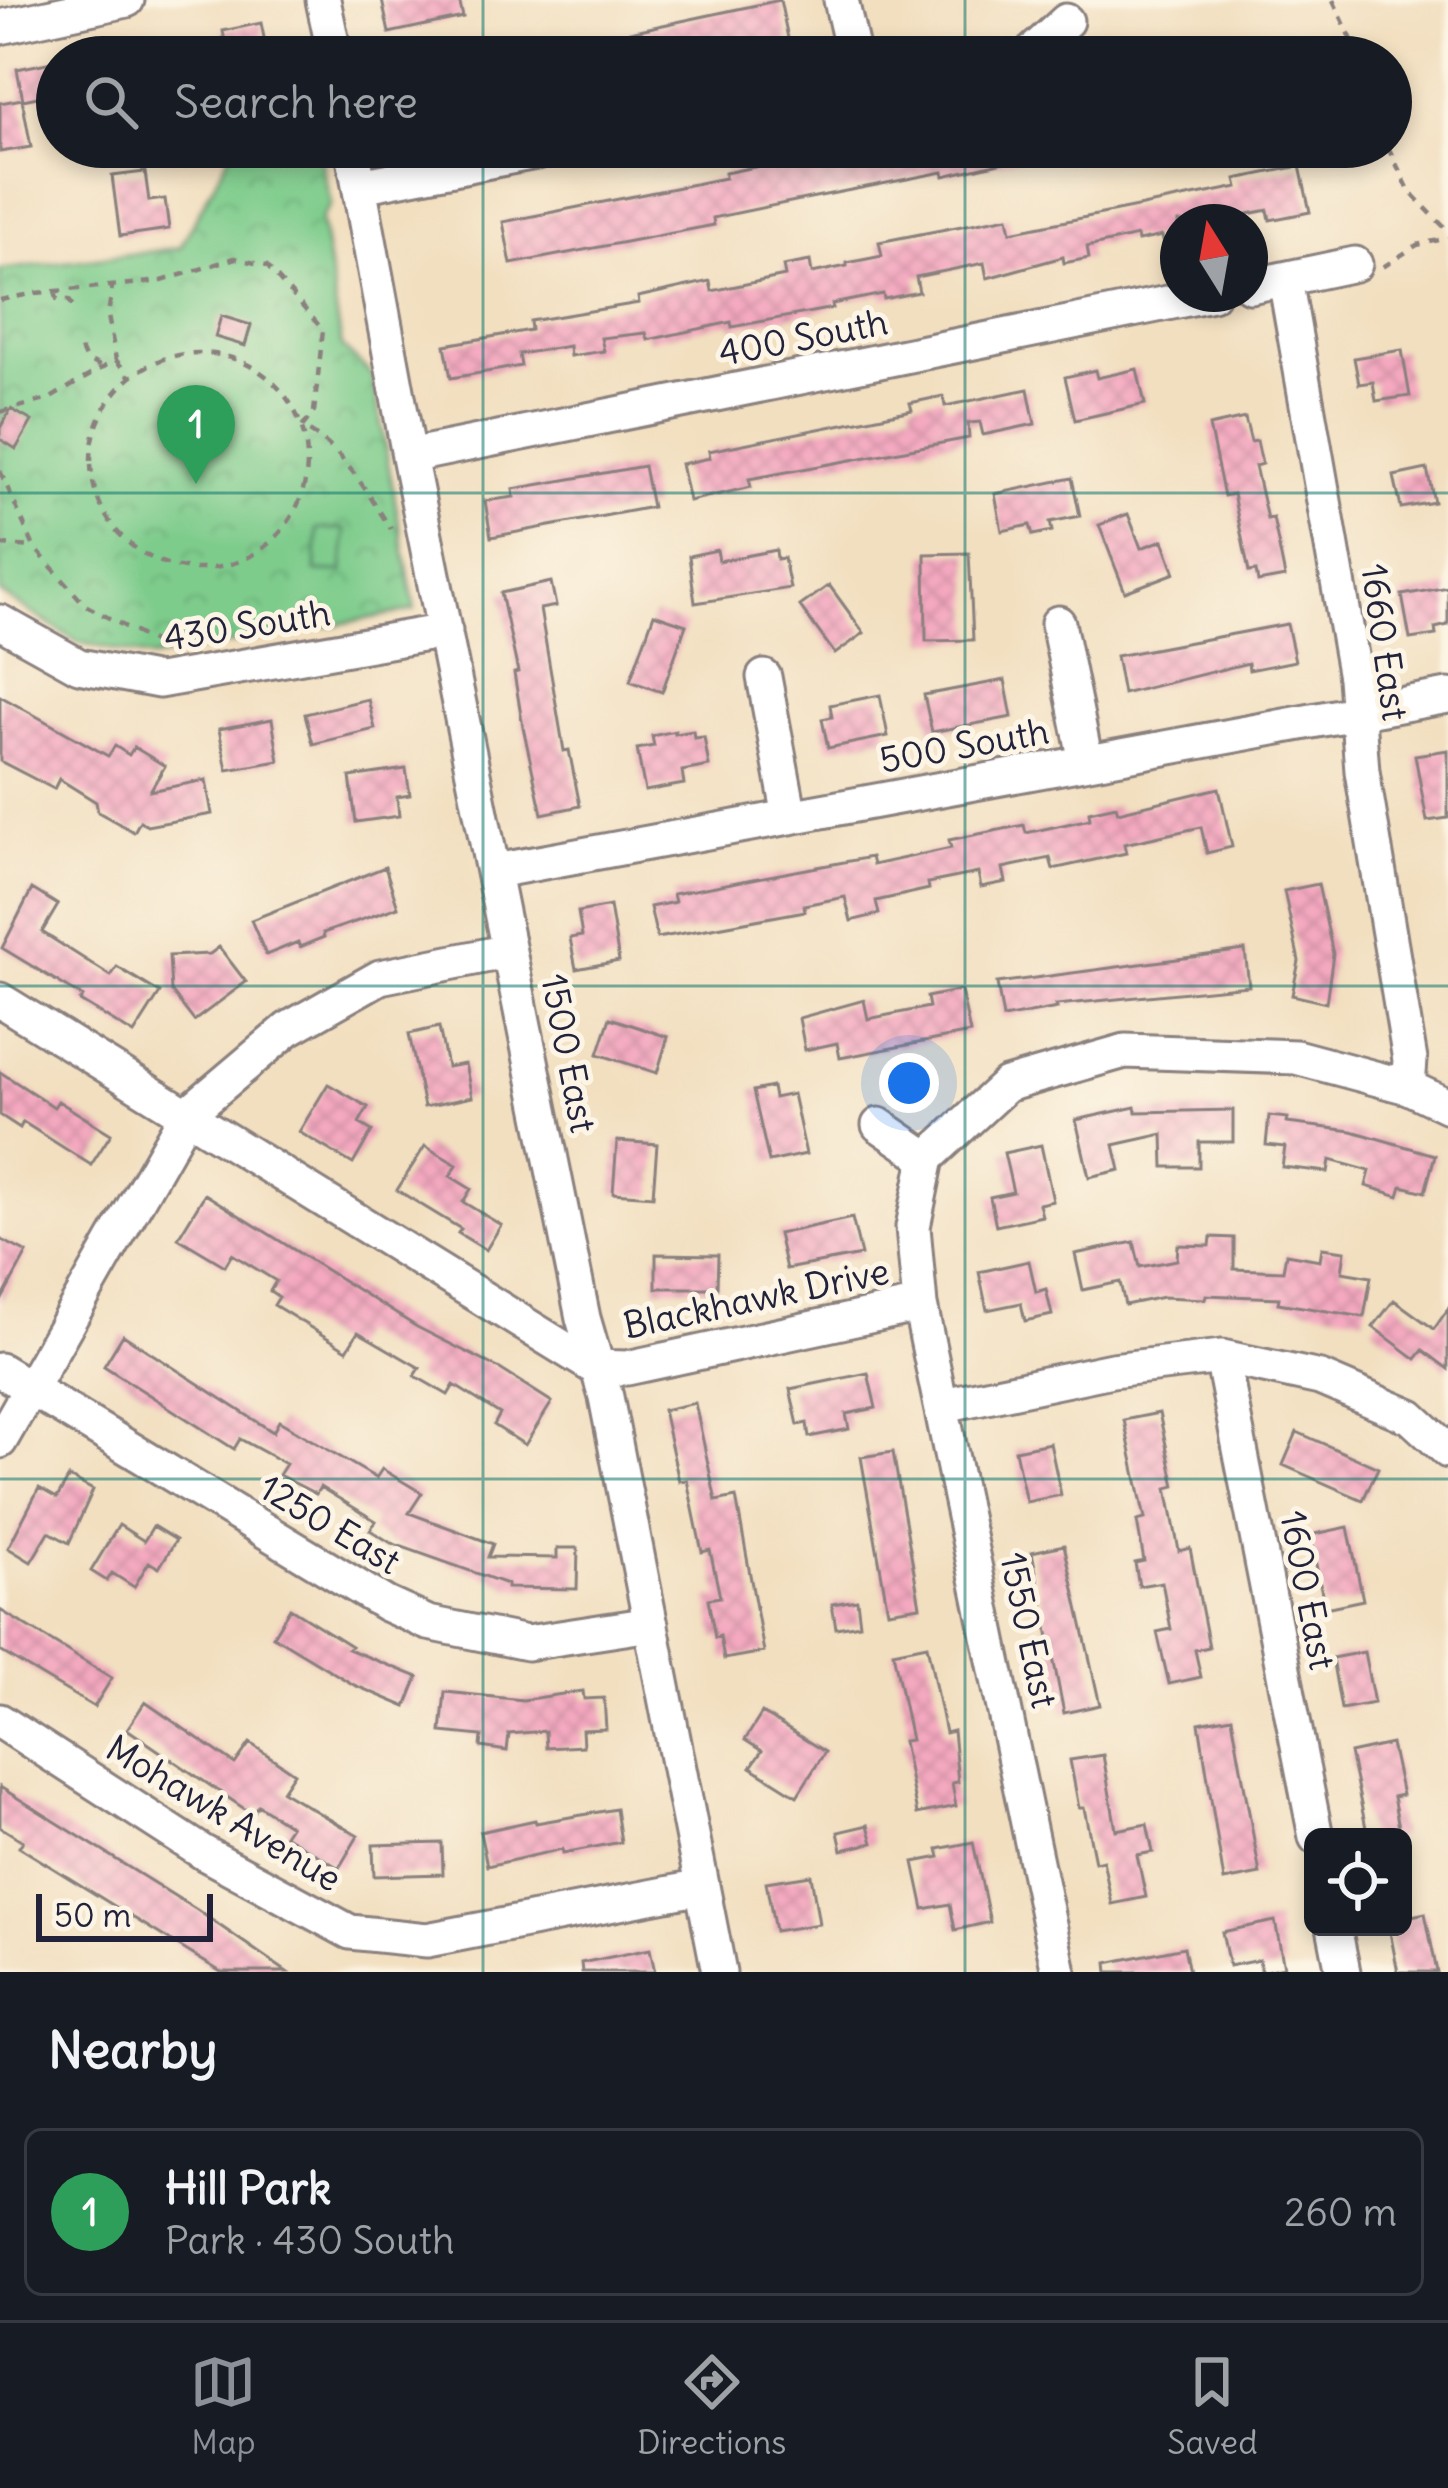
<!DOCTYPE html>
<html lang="en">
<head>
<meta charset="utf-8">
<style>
  body { margin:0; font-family:Delius,sans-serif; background:#242831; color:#f1f3f6 }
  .controls { position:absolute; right:36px; bottom:36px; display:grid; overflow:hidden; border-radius:18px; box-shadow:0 6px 18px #0003 }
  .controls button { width:108px; height:108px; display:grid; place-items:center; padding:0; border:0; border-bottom:3px solid #363941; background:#171b24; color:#f1f3f6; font:60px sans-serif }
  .compass { position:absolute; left:1160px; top:204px; width:108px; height:108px; border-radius:50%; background:#171b24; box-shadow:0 6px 18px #0003; rotate:349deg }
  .scale { position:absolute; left:36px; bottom:30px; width:177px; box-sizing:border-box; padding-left:12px; border:6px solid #22223b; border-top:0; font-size:33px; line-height:42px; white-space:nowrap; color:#22223b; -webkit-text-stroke:9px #fcf5e5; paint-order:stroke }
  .you { position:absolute; left:909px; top:1083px; width:42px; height:42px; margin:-30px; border:9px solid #fff; border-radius:50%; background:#1a73e8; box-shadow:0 0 0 18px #1a73e833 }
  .badge { display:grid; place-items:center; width:78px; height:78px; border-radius:50%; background:#8c9099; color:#fff; font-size:39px; font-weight:700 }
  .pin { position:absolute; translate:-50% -99px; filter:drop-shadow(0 3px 6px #0008) }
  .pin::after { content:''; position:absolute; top:63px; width:42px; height:36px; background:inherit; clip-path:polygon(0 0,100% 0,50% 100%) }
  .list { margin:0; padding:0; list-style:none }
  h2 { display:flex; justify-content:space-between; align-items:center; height:156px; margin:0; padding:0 48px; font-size:51px }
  h2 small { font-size:39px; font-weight:400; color:#9ea1a6 }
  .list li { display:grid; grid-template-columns:78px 1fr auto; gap:36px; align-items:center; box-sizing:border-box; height:168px; margin:0 24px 24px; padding:0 24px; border:3px solid #363941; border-radius:18px }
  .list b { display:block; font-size:45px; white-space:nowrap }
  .list p { margin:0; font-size:39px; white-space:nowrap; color:#9ea1a6 }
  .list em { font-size:39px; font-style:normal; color:#9ea1a6 }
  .icon { flex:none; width:66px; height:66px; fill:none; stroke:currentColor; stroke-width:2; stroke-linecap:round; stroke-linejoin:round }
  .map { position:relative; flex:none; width:1448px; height:1972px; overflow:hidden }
  .search { position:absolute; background:#171b24; box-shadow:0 6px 18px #0003; left:36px; right:36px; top:36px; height:132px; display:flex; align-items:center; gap:30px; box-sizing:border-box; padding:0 42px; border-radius:66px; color:#9ea1a6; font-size:45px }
  .sheet { height:348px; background:#171b24 }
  nav { display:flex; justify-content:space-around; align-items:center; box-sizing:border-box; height:168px; border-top:3px solid #363941; background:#171b24; font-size:33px; color:#9ea1a6 }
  nav a { display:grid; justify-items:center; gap:6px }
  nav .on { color:#8c9099 }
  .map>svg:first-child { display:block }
  .park { fill:url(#park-crowns); stroke:#507764; stroke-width:3 }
  .garden { fill:#7ecc8c; stroke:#507764; stroke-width:3 }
  .building { fill:url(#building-cross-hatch) }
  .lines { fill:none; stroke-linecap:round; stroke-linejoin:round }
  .minor-casing { stroke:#8a807e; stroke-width:39 }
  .path { stroke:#8a807e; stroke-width:4.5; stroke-dasharray:9 9; stroke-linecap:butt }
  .minor { stroke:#fff; stroke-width:33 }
  .grid { fill:none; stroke:#0f766e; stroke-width:3; stroke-opacity:0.55 }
  .labels { text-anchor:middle; stroke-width:10; stroke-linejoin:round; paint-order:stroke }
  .street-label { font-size:36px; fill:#22223b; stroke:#fcf5e5 }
</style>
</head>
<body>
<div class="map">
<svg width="1448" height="1972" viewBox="0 0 1448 1972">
  <defs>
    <pattern id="park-crowns" width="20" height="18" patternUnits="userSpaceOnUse" patternTransform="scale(3)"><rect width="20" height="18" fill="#7ecc8c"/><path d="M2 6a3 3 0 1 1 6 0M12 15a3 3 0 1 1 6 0" fill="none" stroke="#6daf7a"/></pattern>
    <pattern id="building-cross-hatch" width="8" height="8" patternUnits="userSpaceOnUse" patternTransform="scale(3)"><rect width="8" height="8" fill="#f4a9c0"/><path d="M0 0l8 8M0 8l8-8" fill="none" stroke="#d191a6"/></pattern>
  </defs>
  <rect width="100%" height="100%" fill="#fcf5e5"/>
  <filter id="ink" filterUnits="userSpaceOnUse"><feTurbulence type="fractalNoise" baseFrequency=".00833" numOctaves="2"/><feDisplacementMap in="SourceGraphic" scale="24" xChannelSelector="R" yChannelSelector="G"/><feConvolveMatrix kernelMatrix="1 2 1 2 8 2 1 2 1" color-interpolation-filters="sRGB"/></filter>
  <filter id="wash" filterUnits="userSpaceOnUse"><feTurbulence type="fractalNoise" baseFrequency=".004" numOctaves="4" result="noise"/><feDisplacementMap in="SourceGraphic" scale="48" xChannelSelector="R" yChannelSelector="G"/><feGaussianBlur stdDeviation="2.7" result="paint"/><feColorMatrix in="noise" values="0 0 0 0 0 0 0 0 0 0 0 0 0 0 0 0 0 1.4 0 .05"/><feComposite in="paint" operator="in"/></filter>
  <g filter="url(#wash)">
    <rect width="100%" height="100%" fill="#f2dfc0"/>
    <path class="park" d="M 249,147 L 318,147 L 331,204 L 321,219 L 342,347 L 372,375 L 415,610 L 152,658 L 78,642 L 0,593 L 0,270 L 180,248 L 232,150 Z"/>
    <path class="garden" d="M 317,529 L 345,529 L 343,572 L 316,571 Z"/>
    <g id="blocks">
      <path class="building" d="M 382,0 L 459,0 L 463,17 L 389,33 Z
        M 780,0 L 789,43 L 720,57 L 563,57 L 562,48 L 602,38 Z
        M 261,23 L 268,57 L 228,57 L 223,31 Z
        M 57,61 L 57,93 L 23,100 L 17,69 Z
        M 22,99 L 31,147 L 0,152 L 0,103 Z
        M 852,147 L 1033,147 L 1034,155 L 944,176 L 943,172 L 805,199 L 713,218 L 714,225 L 511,264 L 503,222 L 725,178 L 725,173 Z
        M 1300,166 L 1310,212 L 1270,220 L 1268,210 L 1207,222 L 1178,222 L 1178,270 L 1169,271 L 1162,236 L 1138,241 L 1137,236 L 1087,247 L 1089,258 L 1064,263 L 1063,257 L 987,278 L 984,263 L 916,277 L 919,292 L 884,299 L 883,294 L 832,304 L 833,308 L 732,327 L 731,322 L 648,340 L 646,333 L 601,338 L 604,351 L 570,356 L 569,346 L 519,354 L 521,366 L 451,378 L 445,345 L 531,330 L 530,321 L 639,303 L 638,297 L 710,281 L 712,291 L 785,276 L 783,266 L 810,261 L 812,273 L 847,266 L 847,263 L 882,256 L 879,242 L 1008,217 L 1011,232 L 1238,187 L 1236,179 Z
        M 145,172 L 149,201 L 165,199 L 169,229 L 120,236 L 112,176 Z
        M 221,316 L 251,325 L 245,346 L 215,337 Z
        M 1402,350 L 1410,396 L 1376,401 L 1373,382 L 1359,384 L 1354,358 Z
        M 1137,369 L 1145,404 L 1075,420 L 1065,377 L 1095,370 L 1097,378 Z
        M 1028,389 L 1035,424 L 983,435 L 980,422 L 968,423 L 969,438 L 749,479 L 751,487 L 689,501 L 681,464 L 710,458 L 709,451 L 912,410 L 910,403 L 943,396 L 945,406 Z
        M 11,409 L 32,421 L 16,449 L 0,439 L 0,428 Z
        M 1245,418 L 1251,442 L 1257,441 L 1262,464 L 1255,466 L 1267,519 L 1273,518 L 1285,577 L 1258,582 L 1256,571 L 1249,572 L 1233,494 L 1224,496 L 1209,426 Z
        M 644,466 L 652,507 L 491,537 L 485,501 L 514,497 L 513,489 Z
        M 1427,469 L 1434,502 L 1401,508 L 1394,476 Z
        M 1072,478 L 1080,516 L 1050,522 L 1052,531 L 1033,535 L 1030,525 L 1002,531 L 995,494 Z
        M 1128,514 L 1141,548 L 1163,540 L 1175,573 L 1125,592 L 1099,525 Z
        M 717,550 L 719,561 L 776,550 L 777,559 L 784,558 L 790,588 L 695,603 L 689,556 Z
        M 969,553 L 973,640 L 926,641 L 925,554 Z
        M 551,582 L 556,606 L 540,609 L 564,751 L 569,750 L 580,806 L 542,814 L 523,727 L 514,673 L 518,672 L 501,593 Z
        M 829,585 L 864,633 L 835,654 L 800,606 Z
        M 1448,587 L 1448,625 L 1435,628 L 1436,635 L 1410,639 L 1402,595 Z
        M 654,614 L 686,625 L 662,692 L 630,681 Z
        M 1287,624 L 1295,661 L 1249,670 L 1248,663 L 1123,694 L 1116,656 Z
        M 1005,680 L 1012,717 L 932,732 L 924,695 Z
        M 880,695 L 888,736 L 828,748 L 822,719 L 832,717 L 830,705 Z
        M 0,696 L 108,756 L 115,746 L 129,755 L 134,747 L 165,766 L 150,791 L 206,780 L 212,814 L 147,826 L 140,821 L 134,832 L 98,812 L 96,802 L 59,779 L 54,789 L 0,761 Z
        M 368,699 L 375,729 L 313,744 L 305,714 Z
        M 272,719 L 279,761 L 227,770 L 219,729 Z
        M 675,731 L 675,734 L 693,731 L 694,738 L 704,737 L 709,766 L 682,771 L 684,784 L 645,791 L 637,749 L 654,746 L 652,736 Z
        M 1448,750 L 1448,818 L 1427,821 L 1415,755 Z
        M 406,769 L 410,795 L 397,797 L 399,816 L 356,822 L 350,777 Z
        M 1219,788 L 1232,847 L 1207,853 L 1201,827 L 1124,844 L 1126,853 L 1053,869 L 1050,858 L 1003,868 L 1006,882 L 981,887 L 978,873 L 928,883 L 929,889 L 876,901 L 879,914 L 851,921 L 845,897 L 804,905 L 805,911 L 657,938 L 650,907 L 675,902 L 673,894 L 871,857 L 873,865 L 951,848 L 949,840 L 1024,825 L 1026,833 L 1090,819 L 1089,812 L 1116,806 L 1118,812 Z
        M 385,867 L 398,907 L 323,933 L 324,937 L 300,947 L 298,942 L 266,955 L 251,920 Z
        M 1318,884 L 1333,954 L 1326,1003 L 1292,995 L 1299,961 L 1284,891 Z
        M 32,889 L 58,905 L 42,932 L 111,976 L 117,967 L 160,993 L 134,1034 L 80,1001 L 83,997 L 2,948 Z
        M 610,906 L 619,961 L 576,969 L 570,938 L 582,936 L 578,912 Z
        M 219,947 L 246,982 L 194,1021 L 171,991 L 169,956 L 210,954 Z
        M 1245,950 L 1249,986 L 1056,1005 L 1057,1008 L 1003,1018 L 997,983 Z
        M 961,990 L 970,1033 L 840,1058 L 837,1043 L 805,1050 L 799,1018 L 864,1000 L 868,1019 L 929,1007 L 927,997 Z
        M 610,1018 L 668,1037 L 657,1073 L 598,1054 Z
        M 439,1027 L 447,1067 L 465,1064 L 472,1097 L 424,1107 L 409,1034 Z
        M 0,1072 L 54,1107 L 58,1101 L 111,1134 L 91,1165 L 23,1122 L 20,1128 L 0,1115 Z
        M 328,1084 L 368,1107 L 359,1123 L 372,1131 L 353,1164 L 299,1132 Z
        M 772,1087 L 774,1098 L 793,1094 L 806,1154 L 769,1162 L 753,1091 Z
        M 1135,1107 L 1136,1112 L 1233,1110 L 1233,1142 L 1199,1142 L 1199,1167 L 1164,1167 L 1163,1134 L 1114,1145 L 1120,1170 L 1089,1177 L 1076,1120 Z
        M 1269,1116 L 1288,1118 L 1287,1123 L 1352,1131 L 1435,1155 L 1425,1192 L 1402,1186 L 1399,1196 L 1366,1186 L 1370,1171 L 1330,1160 L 1328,1172 L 1282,1167 L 1285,1147 L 1266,1145 Z
        M 617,1141 L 657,1144 L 653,1196 L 613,1193 Z
        M 1041,1145 L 1053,1201 L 1039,1204 L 1042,1216 L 996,1226 L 990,1197 L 1013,1192 L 1004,1153 Z
        M 425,1146 L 457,1165 L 450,1176 L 471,1189 L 463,1202 L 501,1225 L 486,1250 L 458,1233 L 461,1229 L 397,1190 Z
        M 205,1194 L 417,1327 L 500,1369 L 552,1402 L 525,1445 L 494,1425 L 500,1414 L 454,1385 L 448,1395 L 415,1376 L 420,1368 L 358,1332 L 347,1350 L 274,1305 L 279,1297 L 270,1291 L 276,1281 L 232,1254 L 225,1266 L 178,1238 Z
        M 852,1218 L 861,1255 L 786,1269 L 778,1234 Z
        M 1211,1237 L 1234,1238 L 1234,1269 L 1283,1271 L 1286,1254 L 1320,1260 L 1322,1248 L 1345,1251 L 1342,1272 L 1371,1277 L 1364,1317 L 1278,1303 L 1279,1298 L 1206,1295 L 1205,1299 L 1163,1297 L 1125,1305 L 1120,1282 L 1083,1290 L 1075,1254 L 1134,1242 L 1140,1267 L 1177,1260 L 1178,1245 L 1210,1246 Z
        M 0,1239 L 27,1253 L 0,1303 Z
        M 656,1254 L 718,1255 L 717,1288 L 656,1288 Z
        M 1029,1261 L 1036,1292 L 1046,1289 L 1052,1315 L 1025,1321 L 1021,1303 L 987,1310 L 979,1272 Z
        M 1394,1300 L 1434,1329 L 1448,1309 L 1448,1369 L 1423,1350 L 1416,1359 L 1373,1327 Z
        M 123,1335 L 273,1432 L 279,1421 L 376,1478 L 382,1469 L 422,1493 L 409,1513 L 493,1544 L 488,1557 L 557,1558 L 557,1548 L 578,1548 L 577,1589 L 507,1588 L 507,1584 L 391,1543 L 370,1530 L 376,1521 L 320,1487 L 316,1494 L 279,1475 L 286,1464 L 240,1439 L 234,1449 L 104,1366 Z
        M 868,1373 L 876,1408 L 846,1414 L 849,1429 L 809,1437 L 807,1423 L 798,1425 L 790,1389 Z
        M 695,1403 L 716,1501 L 736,1497 L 764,1652 L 724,1659 L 720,1636 L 715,1638 L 708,1599 L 720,1597 L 710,1550 L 702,1552 L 687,1480 L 679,1481 L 663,1410 Z
        M 1159,1413 L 1175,1486 L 1167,1488 L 1179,1551 L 1190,1548 L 1209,1647 L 1195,1650 L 1201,1677 L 1169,1684 L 1157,1632 L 1171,1629 L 1162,1582 L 1139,1586 L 1135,1563 L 1144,1561 L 1137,1521 L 1145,1519 L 1124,1420 Z
        M 1297,1432 L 1378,1468 L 1363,1500 L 1283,1465 Z
        M 1050,1443 L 1061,1495 L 1026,1502 L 1015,1450 Z
        M 893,1452 L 920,1606 L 888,1611 L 861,1457 Z
        M 69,1477 L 93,1490 L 69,1543 L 49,1532 L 31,1562 L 8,1548 L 39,1488 L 57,1498 Z
        M 119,1525 L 144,1541 L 153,1526 L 176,1540 L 159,1568 L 149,1562 L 134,1587 L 112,1573 L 107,1581 L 91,1571 Z
        M 1348,1527 L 1363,1600 L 1325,1608 L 1310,1535 Z
        M 1064,1545 L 1100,1705 L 1064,1713 L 1032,1552 Z
        M 857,1600 L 860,1624 L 836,1628 L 832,1604 Z
        M 290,1608 L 351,1646 L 348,1649 L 418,1677 L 406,1707 L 354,1685 L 273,1636 Z
        M 0,1610 L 112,1678 L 94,1707 L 0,1651 Z
        M 927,1645 L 945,1733 L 953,1731 L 958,1782 L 952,1783 L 956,1806 L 917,1814 L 903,1741 L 911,1740 L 893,1652 Z
        M 1364,1652 L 1374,1703 L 1341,1709 L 1332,1658 Z
        M 583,1691 L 584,1699 L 604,1698 L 606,1729 L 582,1730 L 583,1746 L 546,1748 L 545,1731 L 509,1734 L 507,1751 L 481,1747 L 482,1736 L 441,1732 L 445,1692 L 523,1700 Z
        M 145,1702 L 235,1764 L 250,1743 L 294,1773 L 282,1791 L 358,1836 L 339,1868 L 284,1835 L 290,1826 L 258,1805 L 252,1814 L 127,1729 Z
        M 762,1713 L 825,1752 L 797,1796 L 751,1767 L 762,1751 L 745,1740 Z
        M 1232,1717 L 1260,1874 L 1224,1881 L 1199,1723 Z
        M 1391,1744 L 1402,1795 L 1393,1797 L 1401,1837 L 1368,1837 L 1350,1753 Z
        M 1103,1755 L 1116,1830 L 1147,1824 L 1153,1852 L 1137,1855 L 1146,1897 L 1112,1904 L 1103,1860 L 1095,1862 L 1084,1808 L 1079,1808 L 1070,1760 Z
        M 0,1787 L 197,1910 L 287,1972 L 221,1972 L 19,1847 L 23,1841 L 0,1827 Z
        M 616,1809 L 621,1842 L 563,1853 L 562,1849 L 487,1866 L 480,1832 L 535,1820 L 536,1823 Z
        M 868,1825 L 873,1843 L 842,1850 L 838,1832 Z
        M 973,1842 L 990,1922 L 955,1930 L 950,1904 L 924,1909 L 914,1862 L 940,1857 L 938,1849 Z
        M 442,1843 L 443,1874 L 374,1876 L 373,1845 Z
        M 811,1875 L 819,1924 L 775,1931 L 766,1882 Z
        M 1425,1913 L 1437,1972 L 1398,1972 L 1389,1927 L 1403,1927 L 1403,1918 Z
        M 1275,1921 L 1284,1967 L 1261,1972 L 1259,1960 L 1229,1966 L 1222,1932 Z
        M 1184,1947 L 1189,1972 L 1108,1972 L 1107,1963 Z
        M 650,1949 L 655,1972 L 582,1972 L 581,1963 Z"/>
    </g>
  </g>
  <g filter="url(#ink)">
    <use href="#blocks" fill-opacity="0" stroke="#8a807e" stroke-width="3"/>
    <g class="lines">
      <defs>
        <path id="minor" d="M 323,0 L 335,57
          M 841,0 L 854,57
          M 0,27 L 127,0
          M 1027,57 L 1066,21
          M 352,147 L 409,456 L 583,1318 L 606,1397 L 719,1972
          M 360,186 L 562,147
          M 1285,279 L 1355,678 L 1362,771 L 1410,1060 L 1408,1087
          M 1250,286 L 1355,264
          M 409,456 L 1212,294
          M 0,622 L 79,666 L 159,681 L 445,631
          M 1058,623 L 1086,762
          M 764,677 L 790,817
          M 495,871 L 1448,696
          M 0,1000 L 594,1367 L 627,1368 L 920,1305
          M 879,1125 L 927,1158
          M 1222,1357 L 1316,1837
          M 0,1370 L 386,1604 L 428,1623 L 527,1643 L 651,1624
          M 943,1405 L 1112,1370 L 1222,1357 L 1320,1378 L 1411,1417 L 1448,1451
          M 0,1441 L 186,1115 L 288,1029 L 380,977 L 509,951
          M 0,1721 L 204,1853 L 350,1932 L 427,1940 L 702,1887
          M 1334,1927 L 1343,1972
          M 1059,1972 L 920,1305 L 913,1227 L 927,1158 L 1006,1085 L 1125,1051 L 1296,1057 L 1408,1087 L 1448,1106"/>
      </defs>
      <use href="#minor" class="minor-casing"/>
      <path class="path" d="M 1333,0 L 1360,57
        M 1388,147 L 1410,192 L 1448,231
        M 1383,267 L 1417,245 L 1448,238
        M 55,291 L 57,299 L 69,300 L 74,308
        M 0,300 L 36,293 L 162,281 L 235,258 L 267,266 L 323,330 L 314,412 L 302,427 C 343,448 366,491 391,529
        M 81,349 L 85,358 L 103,368
        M91 461a108 108 0 1 1 216 0a108 108 0 1 1-216 0Z
        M 116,360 L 130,377
        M 0,412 L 49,399 L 116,360 L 108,316 L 112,287
        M 0,471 L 34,547 L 85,605 L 170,651
        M 0,545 L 34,547"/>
      <use href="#minor" class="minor"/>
    </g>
  </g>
  <path class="grid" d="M 483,0 L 483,57M 965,0 L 965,57M 483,147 L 483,1972M 965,147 L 965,1972M 0,493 L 1448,493M 0,986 L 1448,986M 0,1479 L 1448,1479"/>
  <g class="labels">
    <g class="street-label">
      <text transform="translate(803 337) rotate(-11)" y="13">400 South</text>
      <text transform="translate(247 625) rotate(-9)" y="13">430 South</text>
      <text transform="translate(1385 642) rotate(82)" y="13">1660 East</text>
      <text transform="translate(964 745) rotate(-10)" y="13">500 South</text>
      <text transform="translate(569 1053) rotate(79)" y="13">1500 East</text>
      <text transform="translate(756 1298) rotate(-12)" y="13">Blackhawk Drive</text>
      <text transform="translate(330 1524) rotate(31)" y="13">1250 East</text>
      <text transform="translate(1308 1590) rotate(79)" y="13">1600 East</text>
      <text transform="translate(1029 1630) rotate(78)" y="13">1550 East</text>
      <text transform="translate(224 1813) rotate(31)" y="13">Mohawk Avenue</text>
    </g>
  </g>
</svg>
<div class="controls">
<button><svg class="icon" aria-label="locate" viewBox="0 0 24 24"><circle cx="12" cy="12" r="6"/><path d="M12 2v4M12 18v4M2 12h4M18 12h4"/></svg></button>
</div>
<svg class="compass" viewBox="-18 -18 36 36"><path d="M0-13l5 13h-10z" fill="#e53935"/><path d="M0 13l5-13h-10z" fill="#9ea1a6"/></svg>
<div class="scale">50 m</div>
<div class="you"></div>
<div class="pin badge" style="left:196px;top:484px;background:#2e9e5b">1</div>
<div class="search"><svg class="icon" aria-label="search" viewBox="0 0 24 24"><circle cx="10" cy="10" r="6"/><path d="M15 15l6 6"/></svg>Search here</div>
</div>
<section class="sheet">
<h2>Nearby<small></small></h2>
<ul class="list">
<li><span class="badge" style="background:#2e9e5b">1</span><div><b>Hill Park</b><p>Park · 430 South</p></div><em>260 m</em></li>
</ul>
</section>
<nav>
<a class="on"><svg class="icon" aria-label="map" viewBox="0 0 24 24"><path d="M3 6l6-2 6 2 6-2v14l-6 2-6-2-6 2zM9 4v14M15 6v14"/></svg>Map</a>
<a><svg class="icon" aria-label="directions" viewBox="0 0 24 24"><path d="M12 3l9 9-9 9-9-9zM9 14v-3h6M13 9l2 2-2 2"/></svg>Directions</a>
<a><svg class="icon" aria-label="saved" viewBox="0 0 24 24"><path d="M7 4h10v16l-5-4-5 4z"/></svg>Saved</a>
</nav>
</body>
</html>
